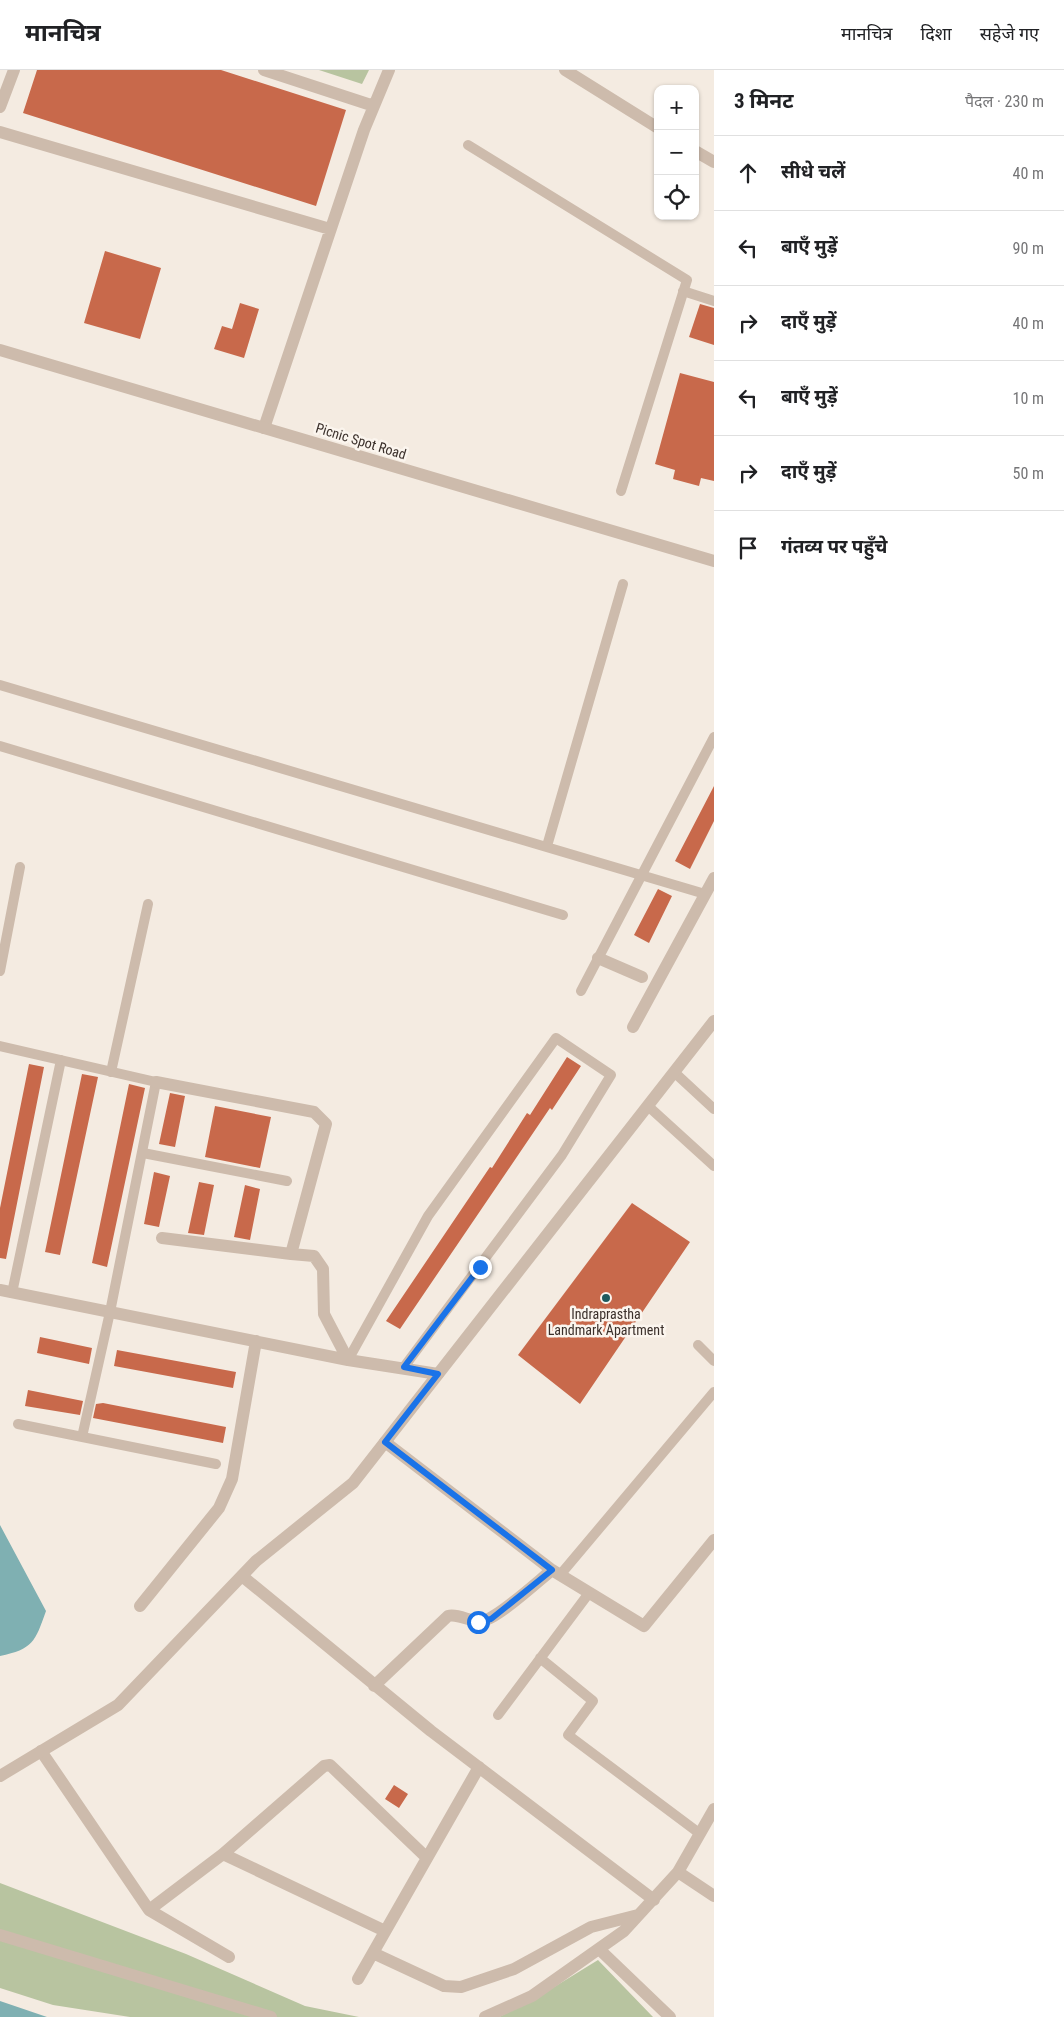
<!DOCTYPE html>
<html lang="hi">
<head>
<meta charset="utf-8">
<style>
  body { margin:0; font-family:"Roboto Condensed","Noto Sans Devanagari",sans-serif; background:#f2f2f2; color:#202124 }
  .controls { position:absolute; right:15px; top:15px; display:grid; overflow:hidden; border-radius:10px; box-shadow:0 1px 4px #0004 }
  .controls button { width:45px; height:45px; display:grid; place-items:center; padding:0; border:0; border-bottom:1px solid #e0e0e0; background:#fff; color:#202124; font:25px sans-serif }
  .stop { position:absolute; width:15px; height:15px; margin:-11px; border:4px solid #1a73e8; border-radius:50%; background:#fff }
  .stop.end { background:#1a73e8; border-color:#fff; box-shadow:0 1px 5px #0008 }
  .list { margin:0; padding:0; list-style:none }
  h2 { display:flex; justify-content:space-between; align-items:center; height:65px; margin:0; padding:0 20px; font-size:21px }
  h2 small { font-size:16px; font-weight:400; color:#757577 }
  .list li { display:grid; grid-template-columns:32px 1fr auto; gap:15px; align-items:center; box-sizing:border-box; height:75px; padding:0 20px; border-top:1px solid #e0e0e0 }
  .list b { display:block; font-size:19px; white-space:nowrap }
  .list em { font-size:16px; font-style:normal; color:#757577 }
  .icon { flex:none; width:28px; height:28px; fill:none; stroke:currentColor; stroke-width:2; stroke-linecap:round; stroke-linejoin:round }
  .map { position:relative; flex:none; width:714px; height:1947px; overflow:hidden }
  header { display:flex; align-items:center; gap:30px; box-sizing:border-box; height:70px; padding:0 25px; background:#fff; border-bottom:1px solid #e0e0e0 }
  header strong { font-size:24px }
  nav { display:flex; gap:28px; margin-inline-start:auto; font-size:18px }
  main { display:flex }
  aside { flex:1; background:#fff }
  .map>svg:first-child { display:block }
  .green { fill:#b8c4a0 }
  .water { fill:#7fb0b2 }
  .building { fill:#c8694b }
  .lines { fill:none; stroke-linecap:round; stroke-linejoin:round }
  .service { stroke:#cdbbac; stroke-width:10 }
  .minor { stroke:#cdbbac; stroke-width:12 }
  .tertiary { stroke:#cdbbac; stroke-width:12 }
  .route { stroke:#1a73e8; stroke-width:6 }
  .poi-dot { fill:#1f5a5e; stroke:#fbf5ee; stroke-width:2 }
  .labels { text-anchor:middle; stroke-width:5; stroke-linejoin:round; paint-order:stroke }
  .street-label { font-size:14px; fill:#3b302b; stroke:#fbf5ee }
  .poi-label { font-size:14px; fill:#3b302b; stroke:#fbf5ee }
</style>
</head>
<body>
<header>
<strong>मानचित्र</strong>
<nav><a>मानचित्र</a><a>दिशा</a><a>सहेजे गए</a></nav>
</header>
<main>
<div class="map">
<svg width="714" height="1947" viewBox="0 0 714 1947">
  <rect width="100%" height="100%" fill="#f4ebe1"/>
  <path class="green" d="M 319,0 L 369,0 L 362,14 Z
    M 0,1813 L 186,1884 L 305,1936 L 359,1947 L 130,1947 L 53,1935 L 0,1918 Z
    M 598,1890 L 653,1947 L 499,1947 L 533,1930 Z"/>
  <path class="water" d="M 0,1455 L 46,1541 C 35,1572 33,1579 0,1586 Z
    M 0,1931 L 47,1947 L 0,1947 Z"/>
  <path class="building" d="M 37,0 L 221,0 L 346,40 L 316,136 L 23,43 Z
    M 105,181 L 161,198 L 140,269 L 84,253 Z
    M 240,233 L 259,239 L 244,288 L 214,279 L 222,256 L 232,259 Z
    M 700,234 L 714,238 L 714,275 L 689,267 Z
    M 680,303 L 714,312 L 714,411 L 701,408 L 699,416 L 673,409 L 675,400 L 655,394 Z
    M 714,716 L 714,751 L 690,799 L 675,791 Z
    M 658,819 L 672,826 L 649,873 L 634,865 Z
    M 567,987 L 581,996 L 552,1040 L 550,1038 L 400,1259 L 386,1251 L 490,1097 L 492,1098 L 527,1043 L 530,1045 Z
    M 29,994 L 44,997 L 6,1189 L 0,1188 L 0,1138 Z
    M 82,1004 L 98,1007 L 60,1185 L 45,1182 Z
    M 129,1014 L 145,1018 L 107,1197 L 92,1193 Z
    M 170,1023 L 185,1026 L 175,1077 L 159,1074 Z
    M 215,1036 L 271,1047 L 260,1098 L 205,1087 Z
    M 154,1102 L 170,1106 L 159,1157 L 144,1154 Z
    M 199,1112 L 214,1115 L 204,1165 L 188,1163 Z
    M 245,1115 L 260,1119 L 250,1170 L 234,1167 Z
    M 632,1133 L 690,1172 L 580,1334 L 518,1285 Z
    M 40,1267 L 92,1278 L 89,1294 L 37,1283 Z
    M 117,1280 L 236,1302 L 233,1318 L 114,1296 Z
    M 28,1320 L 83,1331 L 80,1345 L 25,1336 Z
    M 103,1333 L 226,1357 L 223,1373 L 93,1348 L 96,1334 Z
    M 394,1715 L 408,1724 L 399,1738 L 385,1729 Z"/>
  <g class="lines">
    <path class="service" d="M 468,75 L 687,210 L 621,421
      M 683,221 L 714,231
      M 0,615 L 705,824
      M 0,676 L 563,845
      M 547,776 L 623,514
      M 0,901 L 20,797
      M 581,921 L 714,667
      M 0,976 L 156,1012 L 110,1242 L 82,1367
      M 111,1002 L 148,834
      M 674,1002 L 714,1039
      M 648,1036 L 714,1096
      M 143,1083 L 287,1111
      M 12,1223 L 61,990
      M 698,1275 L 714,1291
      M 348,1290 L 428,1146 L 556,968 L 611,1005 L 562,1085 L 404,1297
      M 18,1354 L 216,1394
      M 560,1505 L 714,1322
      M 540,1588 L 593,1631 L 568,1665 L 699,1763
      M 498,1645 L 589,1523"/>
    <path class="minor" d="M 264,0 L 374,36
      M 565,0 L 658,58
      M 0,37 L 14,0
      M 0,62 L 330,159
      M 695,81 L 714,92
      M 264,358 L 364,60 L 389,0
      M 598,888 L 642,907
      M 633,957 L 714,808
      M 156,1012 L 314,1042 L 326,1054 L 291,1184 L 162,1168
      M 291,1184 L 314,1186 L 323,1199 L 324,1244 L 348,1290
      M 0,1220 L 348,1290 L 438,1304
      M 385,1372 L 552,1500 L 644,1556 L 714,1470
      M 242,1506 L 431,1661 L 654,1830
      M 140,1536 L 219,1438 L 232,1409 L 256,1271
      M 374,1616 L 448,1546 C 459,1543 471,1553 482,1551 C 497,1549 537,1512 552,1500
      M 41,1681 L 149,1840 L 229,1887
      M 223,1784 L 385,1861
      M 678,1802 L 714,1826
      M 149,1840 L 223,1784 L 324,1696 L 330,1695 L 427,1788
      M 0,1865 L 271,1947
      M 599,1879 L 670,1947
      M 373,1883 L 444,1916 L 461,1917 L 514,1899 L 591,1857 L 638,1845
      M 358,1909 L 479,1697
      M 485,1947 L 532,1926 L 624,1861 L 678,1802 L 714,1739"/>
    <path class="tertiary" d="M 0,280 L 714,491
      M 0,1706 L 118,1635 L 256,1491 L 353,1413 L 714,951"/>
  </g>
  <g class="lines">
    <path class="route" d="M 478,1552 L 491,1549 L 552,1500 L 385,1372 L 438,1304 L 404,1297 L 480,1197"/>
  </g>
  <circle class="poi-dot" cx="606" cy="1228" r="5"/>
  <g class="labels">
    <g class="street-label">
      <text transform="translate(361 371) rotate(17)" y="5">Picnic Spot Road</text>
    </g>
    <g class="poi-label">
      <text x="606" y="1249">Indraprastha<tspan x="606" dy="16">Landmark Apartment</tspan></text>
    </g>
  </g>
</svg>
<div class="controls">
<button>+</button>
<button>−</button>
<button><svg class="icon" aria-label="locate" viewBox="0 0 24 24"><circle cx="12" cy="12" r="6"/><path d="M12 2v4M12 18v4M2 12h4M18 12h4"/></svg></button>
</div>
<div class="stop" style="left:478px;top:1552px"></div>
<div class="stop end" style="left:480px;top:1197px"></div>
</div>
<aside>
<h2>3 मिनट<small>पैदल · 230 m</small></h2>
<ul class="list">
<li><svg class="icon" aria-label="ahead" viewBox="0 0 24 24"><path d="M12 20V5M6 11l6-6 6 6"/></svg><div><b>सीधे चलें</b></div><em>40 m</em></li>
<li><svg class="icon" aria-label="left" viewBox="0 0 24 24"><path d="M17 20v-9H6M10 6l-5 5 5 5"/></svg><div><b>बाएँ मुड़ें</b></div><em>90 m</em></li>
<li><svg class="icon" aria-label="right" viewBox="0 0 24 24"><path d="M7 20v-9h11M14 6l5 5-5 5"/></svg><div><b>दाएँ मुड़ें</b></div><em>40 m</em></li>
<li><svg class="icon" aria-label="left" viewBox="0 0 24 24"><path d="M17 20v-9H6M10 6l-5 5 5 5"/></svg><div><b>बाएँ मुड़ें</b></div><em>10 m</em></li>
<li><svg class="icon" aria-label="right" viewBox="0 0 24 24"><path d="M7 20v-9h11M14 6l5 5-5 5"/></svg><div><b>दाएँ मुड़ें</b></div><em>50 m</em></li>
<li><svg class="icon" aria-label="arrive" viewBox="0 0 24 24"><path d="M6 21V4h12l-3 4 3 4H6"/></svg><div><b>गंतव्य पर पहुँचे</b></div></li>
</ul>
</aside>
</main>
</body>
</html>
